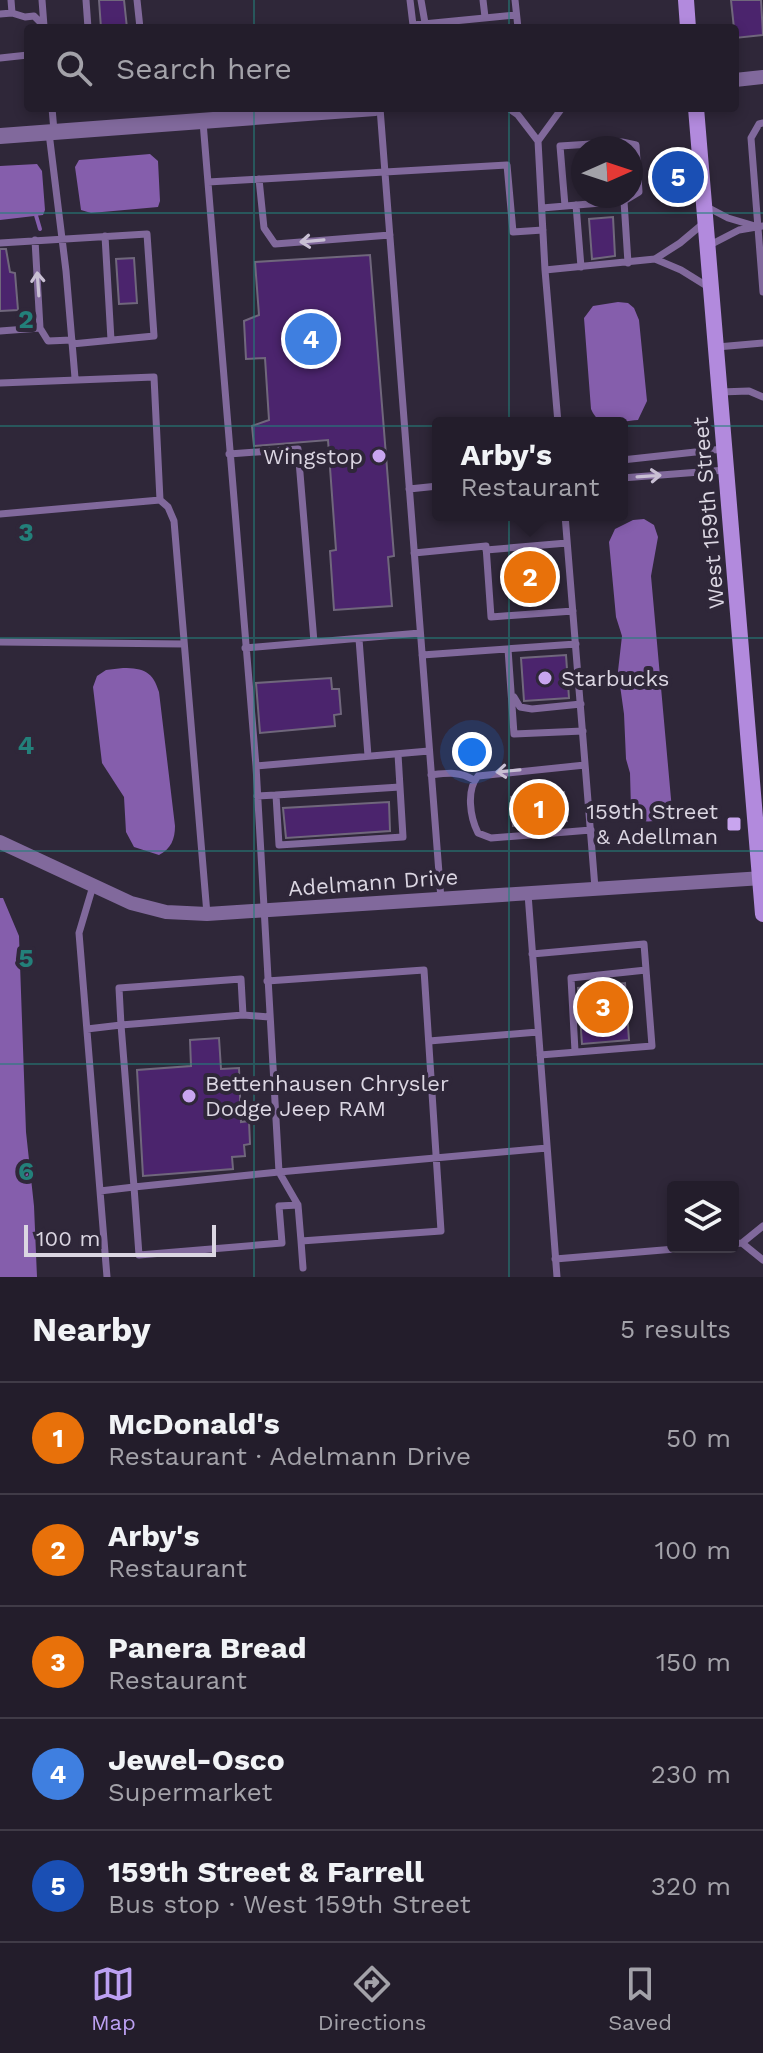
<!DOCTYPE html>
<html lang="en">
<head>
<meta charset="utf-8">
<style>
  body { margin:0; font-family:"Work Sans",sans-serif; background:#2b2633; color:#f1f3f6 }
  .controls { position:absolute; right:24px; bottom:24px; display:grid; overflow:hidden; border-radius:8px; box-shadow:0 4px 12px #0003 }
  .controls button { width:72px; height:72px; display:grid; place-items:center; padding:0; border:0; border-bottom:2px solid #403b47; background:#231d2b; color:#f1f3f6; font:40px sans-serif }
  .compass { position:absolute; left:571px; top:136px; width:72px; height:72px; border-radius:50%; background:#231d2b; box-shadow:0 4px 12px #0003; rotate:87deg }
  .scale { position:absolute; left:24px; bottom:20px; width:192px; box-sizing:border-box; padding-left:8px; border:4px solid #dbd6e2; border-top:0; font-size:22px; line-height:28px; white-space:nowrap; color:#dbd6e2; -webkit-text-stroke:6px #2f2739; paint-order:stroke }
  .you { position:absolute; left:472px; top:752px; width:28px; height:28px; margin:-20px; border:6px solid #fff; border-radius:50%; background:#1a73e8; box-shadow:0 0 0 12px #1a73e833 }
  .badge { display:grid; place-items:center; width:52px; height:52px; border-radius:50%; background:#bca0f2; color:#fff; font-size:26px; font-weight:700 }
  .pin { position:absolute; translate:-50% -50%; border:4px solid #fff; box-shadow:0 2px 8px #0006 }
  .popup { position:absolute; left:432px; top:417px; width:196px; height:104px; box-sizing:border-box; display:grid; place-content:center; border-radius:8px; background:#231d2b; filter:drop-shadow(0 2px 6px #0005); font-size:26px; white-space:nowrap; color:#a3a2a9 }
  .popup b { font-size:30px; color:#f1f3f6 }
  .popup::after { content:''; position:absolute; left:50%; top:100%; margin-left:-16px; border:16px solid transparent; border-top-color:#231d2b }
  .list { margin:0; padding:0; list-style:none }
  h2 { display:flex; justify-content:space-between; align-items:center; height:104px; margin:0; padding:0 32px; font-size:34px }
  h2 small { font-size:26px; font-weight:400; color:#a3a2a9 }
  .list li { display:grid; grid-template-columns:52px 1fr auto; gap:24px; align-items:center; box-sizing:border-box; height:112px; padding:0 32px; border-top:2px solid #403b47 }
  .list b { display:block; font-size:30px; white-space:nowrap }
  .list p { margin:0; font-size:26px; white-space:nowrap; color:#a3a2a9 }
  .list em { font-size:26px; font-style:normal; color:#a3a2a9 }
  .icon { flex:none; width:44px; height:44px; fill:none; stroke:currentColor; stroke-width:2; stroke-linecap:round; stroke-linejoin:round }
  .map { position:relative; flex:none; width:763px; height:1277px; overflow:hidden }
  .search { position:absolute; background:#231d2b; box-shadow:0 4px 12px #0003; left:24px; right:24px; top:24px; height:88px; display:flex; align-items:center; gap:20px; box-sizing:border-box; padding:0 28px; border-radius:8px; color:#a3a2a9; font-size:30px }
  .sheet { height:664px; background:#231d2b }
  nav { display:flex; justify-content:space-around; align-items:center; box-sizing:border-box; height:112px; border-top:2px solid #403b47; background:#231d2b; font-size:22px; color:#a3a2a9 }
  nav a { display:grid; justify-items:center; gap:4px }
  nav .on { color:#bca0f2 }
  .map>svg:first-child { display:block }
  .water { fill:#855eac }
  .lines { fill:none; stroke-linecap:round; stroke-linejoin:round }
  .stream { stroke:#855eac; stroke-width:4 }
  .building { fill:#4b246d; stroke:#70677c; stroke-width:2 }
  .service { stroke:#81699c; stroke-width:7 }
  .minor { stroke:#81699c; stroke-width:14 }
  .tertiary { stroke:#81699c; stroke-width:16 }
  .secondary { stroke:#b28add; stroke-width:16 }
  .oneway { stroke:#c9c0d4 }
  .grid { fill:none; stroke:#23807a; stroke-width:2; stroke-opacity:0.55 }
  .poi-dot { fill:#c8a5ef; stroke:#2f2739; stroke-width:3 }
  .labels { text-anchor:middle; stroke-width:8; stroke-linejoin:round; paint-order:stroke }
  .poi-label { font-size:22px; fill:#dbd6e2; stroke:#2f2739; text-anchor:end }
  .street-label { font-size:22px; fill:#dbd6e2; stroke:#2f2739 }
  .grid-label { font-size:26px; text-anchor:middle; font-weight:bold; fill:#23807a; stroke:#2f2739; stroke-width:8; stroke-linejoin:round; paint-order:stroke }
</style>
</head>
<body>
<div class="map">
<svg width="763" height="1277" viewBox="0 0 763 1277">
  <rect width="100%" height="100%" fill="#2f2739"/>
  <path class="water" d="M 150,154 L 158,161 L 160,201 L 158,207 L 91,213 L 81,210 L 75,167 L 79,160 Z
    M 37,164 L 42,171 L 45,210 L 43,215 L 0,220 L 0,166 Z
    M 618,302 L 628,303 L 634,308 L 639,320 L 647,401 L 638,420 C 618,421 601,432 591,409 L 584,318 L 593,306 Z
    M 644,519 L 654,525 L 658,537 L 651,576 L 672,810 L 670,816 C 659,822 645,823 634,819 L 631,809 L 630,773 L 626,759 L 624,714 L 618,671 L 622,636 L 616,617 L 609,542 L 615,529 L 633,520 Z
    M 123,668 C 144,668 153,672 159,692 L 175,826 C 175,839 171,849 159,855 L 134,847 L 126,832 L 124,797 L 102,763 L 93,687 L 97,676 L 106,670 Z
    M 0,898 L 3,898 L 19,936 L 26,1132 L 34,1206 L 37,1277 L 0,1277 Z"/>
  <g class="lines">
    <path class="stream" d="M 35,212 L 40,229"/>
  </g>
  <path class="building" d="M 99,0 L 124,0 L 127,28 L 101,28 Z
    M 731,0 L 761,0 L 763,35 L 735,38 Z
    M 613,217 L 615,256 L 592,259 L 589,219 Z
    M 0,249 L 6,249 L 10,272 L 15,273 L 18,310 L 0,311 Z
    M 370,255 L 394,556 L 388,557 L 392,606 L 334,610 L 330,551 L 336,550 L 328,440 L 254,446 L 252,426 L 269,420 L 265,358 L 246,359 L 244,321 L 259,315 L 255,262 Z
    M 134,258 L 137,303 L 119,304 L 116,259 Z
    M 547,558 L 549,593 L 514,596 L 512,561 Z
    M 566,655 L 569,698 L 524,701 L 521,658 Z
    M 331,678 L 332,689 L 339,689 L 341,714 L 334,715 L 335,726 L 260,733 L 256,683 Z
    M 564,792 L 567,821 L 513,826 L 511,797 Z
    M 389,802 L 390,831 L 286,838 L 283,808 Z
    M 625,983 L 629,1040 L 582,1044 L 578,988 Z
    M 219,1038 L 221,1069 L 239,1068 L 241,1122 L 249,1121 L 250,1144 L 244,1145 L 245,1156 L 232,1157 L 233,1169 L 143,1176 L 137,1070 L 191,1066 L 190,1040 Z"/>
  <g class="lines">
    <path class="service" d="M 42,0 L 44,26
      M 86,0 L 88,28
      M 137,0 L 140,28
      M 410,0 L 413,25 L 516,15
      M 421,0 L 425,23
      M 483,0 L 485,17
      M 515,0 L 518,28
      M 12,13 L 25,17 L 34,16 L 44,26
      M 0,14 L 12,13 L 11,0
      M 0,58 L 28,55
      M 52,108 L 54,131
      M 380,108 L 441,899
      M 508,108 L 518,115 L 538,141 L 545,270 L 558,423
      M 203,122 L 256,766 L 279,1172 L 547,1148
      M 763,123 L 759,124 L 751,138 L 763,292
      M 49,133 L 66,271 L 75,378
      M 538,141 L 562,108
      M 259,179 L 264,228 L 275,244 L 390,235
      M 208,182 L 507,165 L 513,232 L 543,230
      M 576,205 L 581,267
      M 565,206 L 560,146 L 622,142 L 636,145 L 639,192 L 624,201
      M 707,207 L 728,218 L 755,226
      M 542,208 L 624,201 L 628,263
      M 105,236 L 111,340
      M 35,240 L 40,328 L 48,341 L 72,340
      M 0,243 L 147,234 L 154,336 L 72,344
      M 710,245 L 739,230 L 763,226
      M 655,259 L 681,270 L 710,288
      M 545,270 L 655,259 L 680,243 L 705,222
      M 0,331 L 40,328
      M 717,347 L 763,343
      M 0,383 L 154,377 L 160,500 L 168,507 L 174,521 L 207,914
      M 720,392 L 749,391 L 763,397
      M 229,454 L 298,449 L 314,642
      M 622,460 L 723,449
      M 622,478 L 726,470
      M 409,489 L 438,486
      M 0,514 L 160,500
      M 565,515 L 595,888
      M 486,550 L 567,543
      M 414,553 L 486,546 L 491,617 L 573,611
      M 359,639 L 368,756
      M 0,642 L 184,644
      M 245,648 L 420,633
      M 508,649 L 514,734 L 583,731
      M 422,655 L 576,644
      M 514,697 L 520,707 L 532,709 L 581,704
      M 585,765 L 478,776 C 466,790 470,817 478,833 L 491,838 L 591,830
      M 256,766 L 429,751
      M 431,775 C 447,773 460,771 474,780
      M 276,795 L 400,787
      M 257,796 L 276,795 L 279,845 L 403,837 L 398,754
      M 93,886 L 79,933 L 107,1277
      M 528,894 L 557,1277
      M 532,954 L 644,944 L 652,1046 L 540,1055
      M 243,1015 L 269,1017
      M 87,1029 L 121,1025 L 119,988 L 241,979 L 243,1015 L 121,1025 L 134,1187 L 279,1172 L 298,1205 L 301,1241 L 441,1231 L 424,970 L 267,981
      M 429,1041 L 538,1032
      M 575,1051 L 571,978 L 646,970
      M 100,1191 L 134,1187 L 139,1255 L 282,1243 L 279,1206 L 298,1205
      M 301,1241 L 303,1268
      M 742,1243 L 763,1260
      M 733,1244 L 742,1243 L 763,1226
      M 555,1259 L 699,1247"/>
    <path class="minor" d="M 735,80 L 763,77
      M 0,842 L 131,903 L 166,912 L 207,914 L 763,878"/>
    <path class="tertiary" d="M 0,136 L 375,108"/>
    <path class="secondary" d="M 686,0 L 688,28
      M 696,108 L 763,914"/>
  </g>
  <defs><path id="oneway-shaft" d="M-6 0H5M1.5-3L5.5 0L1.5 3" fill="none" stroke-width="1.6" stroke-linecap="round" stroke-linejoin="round" transform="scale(2)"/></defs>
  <g class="oneway">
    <use href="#oneway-shaft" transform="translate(312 241) rotate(175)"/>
    <use href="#oneway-shaft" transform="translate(38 284) rotate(-94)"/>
    <use href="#oneway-shaft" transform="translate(649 476) rotate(-4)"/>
    <use href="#oneway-shaft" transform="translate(508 771) rotate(175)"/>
  </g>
  <path class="grid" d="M 254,0 L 254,28M 509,0 L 509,28M 254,108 L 254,1277M 509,108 L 509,1277M 0,213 L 763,213M 0,426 L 763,426M 0,638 L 763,638M 0,851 L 763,851M 0,1064 L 763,1064"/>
  <g class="poi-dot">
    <circle cx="379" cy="456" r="8"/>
    <circle cx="545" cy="678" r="8"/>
    <rect x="726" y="816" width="16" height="16" rx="4"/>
    <circle cx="189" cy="1096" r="8"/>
  </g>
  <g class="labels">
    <g class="poi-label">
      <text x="363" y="464">Wingstop</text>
      <text x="561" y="686" text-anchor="start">Starbucks</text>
      <text x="718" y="819">159th Street<tspan x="718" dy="25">&amp; Adellman</tspan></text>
      <text x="205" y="1091" text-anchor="start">Bettenhausen Chrysler<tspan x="205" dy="25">Dodge Jeep RAM</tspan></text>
    </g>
    <g class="street-label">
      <text transform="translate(708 513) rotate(-95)" y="8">West 159th Street</text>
      <text transform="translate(373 882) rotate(-4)" y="8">Adelmann Drive</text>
    </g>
  </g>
  <g class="grid-label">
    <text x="26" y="328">2</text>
    <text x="26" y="541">3</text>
    <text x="26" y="754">4</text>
    <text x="26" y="967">5</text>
    <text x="26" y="1180">6</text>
  </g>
</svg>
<div class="controls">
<button><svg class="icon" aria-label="layers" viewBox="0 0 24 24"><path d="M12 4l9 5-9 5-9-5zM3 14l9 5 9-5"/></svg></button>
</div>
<svg class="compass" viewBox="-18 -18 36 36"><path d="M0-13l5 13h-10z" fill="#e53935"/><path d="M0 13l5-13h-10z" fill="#a3a2a9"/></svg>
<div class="scale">100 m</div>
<div class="you"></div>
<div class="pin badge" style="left:539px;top:809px;background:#e8710a">1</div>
<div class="pin badge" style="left:530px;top:577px;background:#e8710a">2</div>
<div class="popup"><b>Arby's</b>Restaurant</div>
<div class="pin badge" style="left:603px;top:1007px;background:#e8710a">3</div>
<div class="pin badge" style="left:311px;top:339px;background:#3f7fe0">4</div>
<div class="pin badge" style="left:678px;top:177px;background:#1a4fb4">5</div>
<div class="search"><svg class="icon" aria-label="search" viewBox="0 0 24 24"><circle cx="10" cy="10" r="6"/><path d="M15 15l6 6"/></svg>Search here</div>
</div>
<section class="sheet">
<h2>Nearby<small>5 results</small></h2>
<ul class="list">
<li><span class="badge" style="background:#e8710a">1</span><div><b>McDonald's</b><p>Restaurant · Adelmann Drive</p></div><em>50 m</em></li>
<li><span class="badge" style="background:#e8710a">2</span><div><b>Arby's</b><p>Restaurant</p></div><em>100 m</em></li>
<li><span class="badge" style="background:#e8710a">3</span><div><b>Panera Bread</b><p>Restaurant</p></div><em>150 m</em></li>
<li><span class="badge" style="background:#3f7fe0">4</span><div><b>Jewel-Osco</b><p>Supermarket</p></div><em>230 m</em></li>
<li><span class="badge" style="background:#1a4fb4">5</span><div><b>159th Street &amp; Farrell</b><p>Bus stop · West 159th Street</p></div><em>320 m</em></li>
</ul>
</section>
<nav>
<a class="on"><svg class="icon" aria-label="map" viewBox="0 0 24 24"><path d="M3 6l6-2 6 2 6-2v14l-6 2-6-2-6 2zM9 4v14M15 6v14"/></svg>Map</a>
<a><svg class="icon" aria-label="directions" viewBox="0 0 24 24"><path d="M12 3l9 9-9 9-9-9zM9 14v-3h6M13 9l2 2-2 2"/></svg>Directions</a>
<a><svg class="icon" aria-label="saved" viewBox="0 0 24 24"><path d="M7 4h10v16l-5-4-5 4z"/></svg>Saved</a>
</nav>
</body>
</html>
